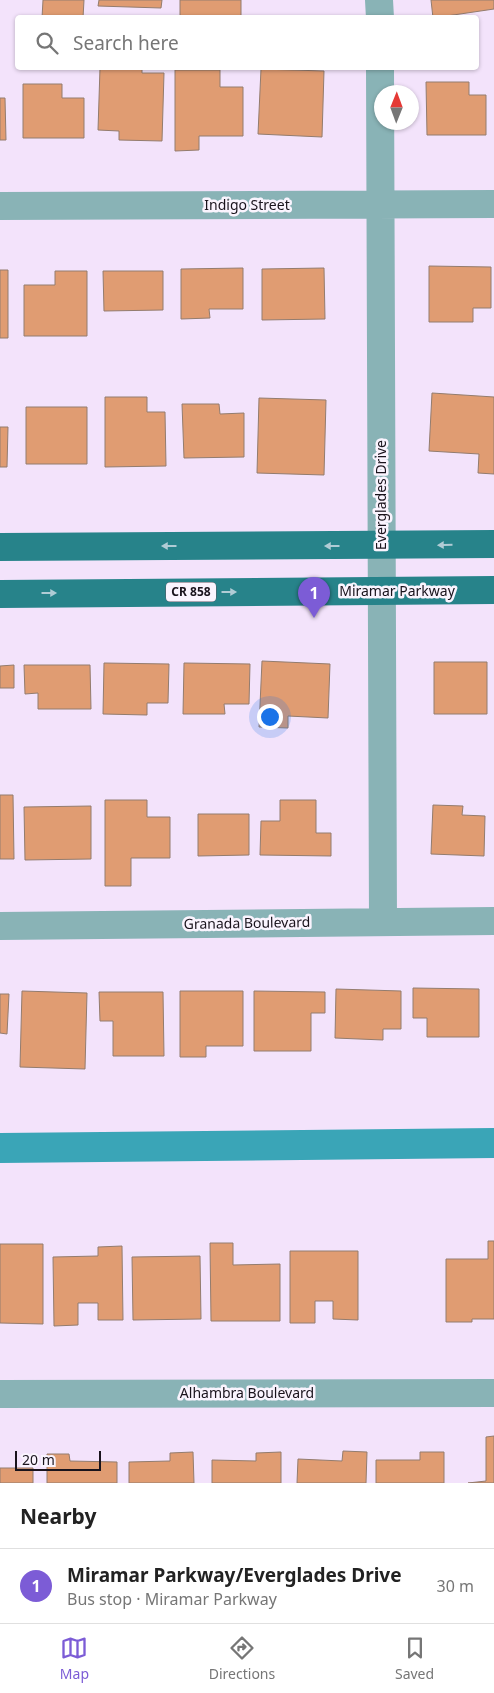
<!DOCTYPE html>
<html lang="en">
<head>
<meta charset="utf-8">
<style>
  body { margin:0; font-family:"Noto Sans",sans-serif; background:#f2f2f2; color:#222 }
  .compass { position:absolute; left:374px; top:85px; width:45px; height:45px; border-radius:50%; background:#fff; box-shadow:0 1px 4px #0004; rotate:1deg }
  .scale { position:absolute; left:15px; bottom:12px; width:86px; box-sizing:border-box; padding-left:5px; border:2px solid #19131c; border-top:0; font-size:14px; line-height:18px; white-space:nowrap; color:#19131c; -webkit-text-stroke:4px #faf4fe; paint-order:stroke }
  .you { position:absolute; left:269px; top:716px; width:18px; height:18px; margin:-12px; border:4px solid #fff; border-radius:50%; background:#1a73e8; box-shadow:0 0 0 8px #1a73e833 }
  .badge { display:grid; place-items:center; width:32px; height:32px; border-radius:50%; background:#7c5cd6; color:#fff; font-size:16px; font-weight:700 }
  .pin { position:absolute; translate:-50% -41px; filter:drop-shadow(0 1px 2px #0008) }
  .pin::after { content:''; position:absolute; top:26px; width:18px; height:15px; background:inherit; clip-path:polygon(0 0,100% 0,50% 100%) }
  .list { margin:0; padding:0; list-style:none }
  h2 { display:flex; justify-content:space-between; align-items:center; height:65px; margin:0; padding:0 20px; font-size:21px }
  h2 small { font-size:16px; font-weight:400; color:#767676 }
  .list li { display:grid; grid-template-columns:32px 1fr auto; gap:15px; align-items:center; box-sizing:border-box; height:75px; padding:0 20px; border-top:1px solid #e0e0e0 }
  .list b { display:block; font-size:19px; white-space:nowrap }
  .list p { margin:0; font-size:16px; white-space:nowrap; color:#767676 }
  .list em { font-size:16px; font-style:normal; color:#767676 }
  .icon { flex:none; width:28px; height:28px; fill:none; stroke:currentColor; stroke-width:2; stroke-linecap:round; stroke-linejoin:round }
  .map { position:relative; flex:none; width:494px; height:1483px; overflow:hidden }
  .search { position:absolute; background:#fff; box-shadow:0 1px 4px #0004; left:15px; right:15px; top:15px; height:55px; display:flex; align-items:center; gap:12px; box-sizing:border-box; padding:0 18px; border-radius:5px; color:#767676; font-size:19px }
  .sheet { height:140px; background:#fff }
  nav { display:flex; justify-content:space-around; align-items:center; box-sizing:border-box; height:70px; border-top:1px solid #e0e0e0; background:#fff; font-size:14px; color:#767676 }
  nav a { display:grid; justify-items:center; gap:2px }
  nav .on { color:#7c5cd6 }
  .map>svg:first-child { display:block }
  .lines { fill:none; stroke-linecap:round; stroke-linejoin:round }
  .canal { stroke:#3aa5b7; stroke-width:30 }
  .building { fill:#e09c72; stroke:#937c6e }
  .street { stroke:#89b3b6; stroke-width:28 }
  .primary { stroke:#27838a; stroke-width:28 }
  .oneway { fill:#b0ccd5 }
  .labels { text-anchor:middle; stroke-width:5; stroke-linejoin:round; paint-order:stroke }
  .shield { fill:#faf4fe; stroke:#5c5660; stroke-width:1 }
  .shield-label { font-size:12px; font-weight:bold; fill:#19131c }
  .street-label { font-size:14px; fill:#19131c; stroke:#faf4fe }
</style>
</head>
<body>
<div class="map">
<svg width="494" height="1483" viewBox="0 0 494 1483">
  <rect width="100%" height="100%" fill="#f3e3fb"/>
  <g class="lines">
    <path class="canal" d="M 0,1148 L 494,1143"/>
  </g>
  <path class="building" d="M 43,0 L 84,0 L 83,18 L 42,18 Z
    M 99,0 L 162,0 L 161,8 L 98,6 Z
    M 180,0 L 241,0 L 241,18 L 180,18 Z
    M 431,0 L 494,0 L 494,9 L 433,18 Z
    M 100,68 L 142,68 L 142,73 L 164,73 L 162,141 L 119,140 L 119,131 L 98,130 Z
    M 261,69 L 324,71 L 322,137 L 258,134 Z
    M 175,70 L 220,70 L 220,87 L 243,87 L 243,136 L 199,136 L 199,150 L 175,151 Z
    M 426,82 L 469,82 L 469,95 L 486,95 L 486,135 L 427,135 Z
    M 23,84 L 62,84 L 62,98 L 84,98 L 84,138 L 23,138 Z
    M 0,98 L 5,98 L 6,140 L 0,140 Z
    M 429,266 L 491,267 L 491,308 L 473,308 L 473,322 L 429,322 Z
    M 243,268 L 243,309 L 209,309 L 210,318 L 181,319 L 181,269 Z
    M 324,268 L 325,319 L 262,320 L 262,269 Z
    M 0,270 L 8,270 L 8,338 L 0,338 Z
    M 55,271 L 87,271 L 87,336 L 24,336 L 24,285 L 55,285 Z
    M 103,271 L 163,271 L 163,310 L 104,311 Z
    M 432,393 L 494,397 L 494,474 L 478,473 L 479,454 L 429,451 Z
    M 105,397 L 147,397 L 147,412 L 165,412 L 166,466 L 105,467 Z
    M 259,398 L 326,400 L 324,475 L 257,473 Z
    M 182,404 L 219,404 L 220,414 L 244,413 L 244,457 L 184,458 Z
    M 26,407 L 87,407 L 87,464 L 26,464 Z
    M 0,427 L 8,427 L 7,467 L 0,467 Z
    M 262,661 L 330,664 L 328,718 L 288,716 L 288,728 L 259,727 Z
    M 434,662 L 487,662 L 487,714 L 434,714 Z
    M 104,663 L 169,664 L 168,703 L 147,703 L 147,715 L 103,714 Z
    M 184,663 L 250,664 L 249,704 L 224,704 L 225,714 L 183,714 Z
    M 14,665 L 14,688 L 0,688 L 0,666 Z
    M 24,665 L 90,665 L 91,709 L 38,709 L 38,693 L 25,694 Z
    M 0,795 L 13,795 L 14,859 L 0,859 Z
    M 105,800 L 147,800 L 147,817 L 170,817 L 170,858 L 131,858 L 131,886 L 105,886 Z
    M 280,800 L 316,800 L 316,833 L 331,833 L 331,856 L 260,855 L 261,821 L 280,821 Z
    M 433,805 L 463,806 L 462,815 L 485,816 L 484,856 L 431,854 Z
    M 91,806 L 91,859 L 25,860 L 24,807 Z
    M 198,814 L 249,814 L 249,855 L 198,856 Z
    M 413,988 L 479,989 L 479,1037 L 427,1037 L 427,1018 L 413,1018 Z
    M 336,989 L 401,991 L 401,1029 L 383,1029 L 383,1040 L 335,1038 Z
    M 22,991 L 87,993 L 85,1069 L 20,1067 Z
    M 180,991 L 243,991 L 243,1046 L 206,1046 L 206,1057 L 180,1057 Z
    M 254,991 L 325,992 L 325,1013 L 311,1013 L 311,1051 L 254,1051 Z
    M 99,992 L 163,992 L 164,1056 L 113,1056 L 113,1021 L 100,1021 Z
    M 0,994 L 9,994 L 7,1034 L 0,1033 Z
    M 488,1241 L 494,1241 L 494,1319 L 472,1319 L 472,1322 L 446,1322 L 446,1259 L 488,1259 Z
    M 210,1243 L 233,1243 L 233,1265 L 280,1264 L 280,1321 L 211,1321 Z
    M 0,1244 L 43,1244 L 43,1324 L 0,1323 Z
    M 122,1246 L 123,1320 L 98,1320 L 98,1303 L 78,1303 L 78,1325 L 54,1326 L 53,1257 L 98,1256 L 98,1247 Z
    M 290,1251 L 358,1251 L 358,1320 L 333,1319 L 333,1301 L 315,1301 L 315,1323 L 290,1323 Z
    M 200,1256 L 201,1319 L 133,1320 L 132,1257 Z
    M 494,1436 L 494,1483 L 468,1483 L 486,1481 L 486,1437 Z
    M 343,1451 L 367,1452 L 366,1483 L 297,1483 L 298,1459 L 342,1461 Z
    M 193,1452 L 194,1483 L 129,1483 L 129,1462 L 170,1461 L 170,1453 Z
    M 281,1452 L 281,1483 L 212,1483 L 212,1460 L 256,1461 L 256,1453 Z
    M 420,1452 L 444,1452 L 444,1483 L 376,1483 L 376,1460 L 420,1460 Z
    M 47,1454 L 69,1454 L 70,1461 L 117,1462 L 117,1483 L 47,1483 Z
    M 0,1468 L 33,1468 L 33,1483 L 0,1483 Z"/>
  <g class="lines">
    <path class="street" d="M 379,0 L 380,18
      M 380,68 L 383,922
      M 0,206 L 494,204
      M 0,926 L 494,921
      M 0,1394 L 494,1393"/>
    <path class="primary" d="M 0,547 L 494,544
      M 0,594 L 494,590"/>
  </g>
  <defs><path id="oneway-solid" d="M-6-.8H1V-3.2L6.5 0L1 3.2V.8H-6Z" transform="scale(1.25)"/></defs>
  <g class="oneway">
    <use href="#oneway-solid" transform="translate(445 545) rotate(179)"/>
    <use href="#oneway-solid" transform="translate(169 546) rotate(180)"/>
    <use href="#oneway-solid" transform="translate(332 546) rotate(180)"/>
    <use href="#oneway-solid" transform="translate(229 592)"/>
    <use href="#oneway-solid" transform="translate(49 593)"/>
  </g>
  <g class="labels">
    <rect class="shield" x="166" y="582.5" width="50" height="19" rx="4"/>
    <g class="shield-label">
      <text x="191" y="596">CR 858</text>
    </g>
    <g class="street-label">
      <text x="247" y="210">Indigo Street</text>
      <text transform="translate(381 495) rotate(-90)" y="5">Everglades Drive</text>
      <text x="397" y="596">Miramar Parkway</text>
      <text transform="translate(247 923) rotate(-1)" y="5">Granada Boulevard</text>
      <text x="247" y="1398">Alhambra Boulevard</text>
    </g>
  </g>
</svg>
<svg class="compass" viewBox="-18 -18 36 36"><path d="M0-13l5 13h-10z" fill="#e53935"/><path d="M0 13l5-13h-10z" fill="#767676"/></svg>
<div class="scale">20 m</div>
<div class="you"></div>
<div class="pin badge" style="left:314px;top:618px">1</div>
<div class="search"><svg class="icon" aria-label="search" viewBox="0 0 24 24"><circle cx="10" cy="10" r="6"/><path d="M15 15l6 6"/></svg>Search here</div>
</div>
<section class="sheet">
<h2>Nearby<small></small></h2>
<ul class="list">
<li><span class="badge">1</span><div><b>Miramar Parkway/Everglades Drive</b><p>Bus stop · Miramar Parkway</p></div><em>30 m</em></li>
</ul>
</section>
<nav>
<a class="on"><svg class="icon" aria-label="map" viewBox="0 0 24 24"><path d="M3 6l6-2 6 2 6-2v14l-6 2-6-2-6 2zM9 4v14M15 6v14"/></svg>Map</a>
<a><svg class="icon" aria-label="directions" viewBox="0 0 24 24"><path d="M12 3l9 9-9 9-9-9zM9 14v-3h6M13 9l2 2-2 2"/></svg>Directions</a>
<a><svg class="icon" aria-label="saved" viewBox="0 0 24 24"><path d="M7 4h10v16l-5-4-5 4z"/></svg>Saved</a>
</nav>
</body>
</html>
